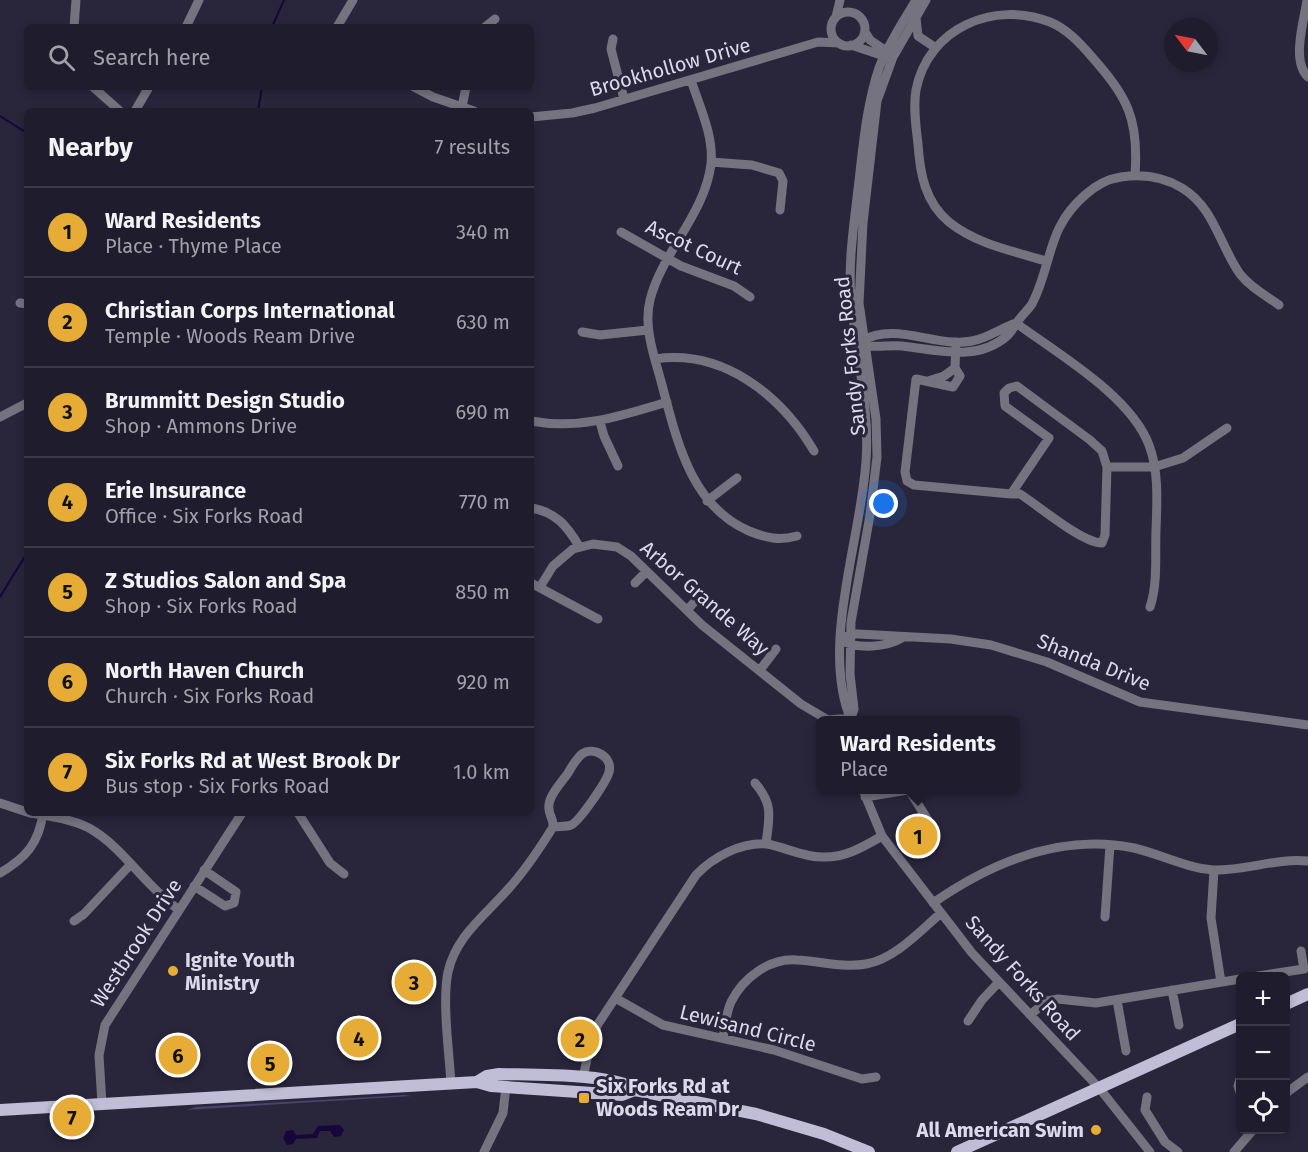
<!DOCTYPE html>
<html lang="en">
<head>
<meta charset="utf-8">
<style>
  body { margin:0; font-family:"Fira Sans",sans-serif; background:#272535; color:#f1f3f6 }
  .controls { position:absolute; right:18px; bottom:18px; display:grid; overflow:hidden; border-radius:9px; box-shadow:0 3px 9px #0003 }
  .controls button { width:54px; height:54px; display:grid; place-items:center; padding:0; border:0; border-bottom:2px solid #3c3a49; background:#1f1c2d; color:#f1f3f6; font:30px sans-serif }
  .compass { position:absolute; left:1164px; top:18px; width:54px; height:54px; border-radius:50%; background:#1f1c2d; box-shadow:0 3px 9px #0003; rotate:302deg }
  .you { position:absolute; left:884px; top:504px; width:21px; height:21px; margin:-15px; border:4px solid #fff; border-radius:50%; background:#1a73e8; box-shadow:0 0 0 9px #1a73e833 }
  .badge { display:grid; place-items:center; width:39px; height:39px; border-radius:50%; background:#e7ac36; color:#111; font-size:20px; font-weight:700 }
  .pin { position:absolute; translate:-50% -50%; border:3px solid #fff; box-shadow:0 2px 6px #0006 }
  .popup { position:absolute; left:816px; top:716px; width:204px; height:78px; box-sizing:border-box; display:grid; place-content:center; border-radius:9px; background:#1f1c2d; filter:drop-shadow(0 2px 4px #0005); font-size:20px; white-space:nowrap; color:#a1a1aa }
  .popup b { font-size:22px; color:#f1f3f6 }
  .popup::after { content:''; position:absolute; left:50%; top:100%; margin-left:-12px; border:12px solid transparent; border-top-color:#1f1c2d }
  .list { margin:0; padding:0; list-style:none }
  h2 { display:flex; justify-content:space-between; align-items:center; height:78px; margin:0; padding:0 24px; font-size:26px }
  h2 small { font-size:20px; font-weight:400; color:#a1a1aa }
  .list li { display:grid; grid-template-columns:39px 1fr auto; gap:18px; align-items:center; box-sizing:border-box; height:90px; padding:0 24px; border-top:2px solid #3c3a49 }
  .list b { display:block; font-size:22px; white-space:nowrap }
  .list p { margin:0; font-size:20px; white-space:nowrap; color:#a1a1aa }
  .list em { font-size:20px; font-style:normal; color:#a1a1aa }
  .icon { flex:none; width:33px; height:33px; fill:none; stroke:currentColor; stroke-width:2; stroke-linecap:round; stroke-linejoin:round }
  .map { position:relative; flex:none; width:1308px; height:1152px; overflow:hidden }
  .search { position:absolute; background:#1f1c2d; box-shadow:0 3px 9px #0003; left:24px; top:24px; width:510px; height:66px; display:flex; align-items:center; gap:15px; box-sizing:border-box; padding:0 21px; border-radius:9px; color:#a1a1aa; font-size:22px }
  .panel { position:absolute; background:#1f1c2d; box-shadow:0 3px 9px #0003; left:24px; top:108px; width:510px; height:708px; border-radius:9px }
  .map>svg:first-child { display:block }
  .green { fill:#4a4270 }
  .water { fill:#170639 }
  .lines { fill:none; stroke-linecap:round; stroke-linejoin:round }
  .stream { stroke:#170639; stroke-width:2 }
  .minor { stroke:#74737f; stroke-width:9 }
  .major { stroke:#c0bdd6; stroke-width:12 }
  .poi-dot { fill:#e7ac36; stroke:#29263c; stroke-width:2 }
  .labels { text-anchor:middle; stroke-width:6; stroke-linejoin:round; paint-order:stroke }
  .street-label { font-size:20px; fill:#dcdaea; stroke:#29263c }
  .poi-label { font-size:20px; font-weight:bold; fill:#dcdaea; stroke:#29263c; text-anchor:start }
</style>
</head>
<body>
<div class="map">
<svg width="1308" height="1152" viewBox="0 0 1308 1152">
  <rect width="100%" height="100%" fill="#29263c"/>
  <path class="green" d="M 405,1095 L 412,1096 L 186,1110 L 196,1107 Z"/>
  <path class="water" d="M 340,1125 L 344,1130 L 341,1136 L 334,1137 L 330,1131 L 320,1131 L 317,1138 L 296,1139 L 293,1144 L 287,1145 L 283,1138 L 286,1131 L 293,1130 L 296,1135 L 313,1134 L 318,1126 Z"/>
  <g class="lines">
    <path class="stream" d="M 272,27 L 284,0
      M 258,111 L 262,87
      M 0,116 L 27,133
      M 0,597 L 27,553"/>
    <path class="minor" d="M 1307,0 C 1304,21 1291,61 1308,77
      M831 29a17 17 0 1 1 34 0a17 17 0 1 1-34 0Z
      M 836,17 L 840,0
      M 916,18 L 918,36 L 936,48
      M 74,27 L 76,0
      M 186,27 L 199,0
      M 337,27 L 353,0
      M 485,27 L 495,19
      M 865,32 L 870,40 L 889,53
      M 613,39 L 611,49 L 624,99
      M 851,45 L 887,57
      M 691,80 C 699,105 714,136 711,164 C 705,214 662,252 650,300 C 643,328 655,358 662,385 C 677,441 691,506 749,531 C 766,538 779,541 797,536
      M 93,87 L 120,111
      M 414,87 L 433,97 L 474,111
      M 462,107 L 466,87
      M 135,111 L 149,87
      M 531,117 L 572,113 L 595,108 L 818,42 L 839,43
      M 711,162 L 752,165 L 779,173 L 783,181 L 780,210
      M 621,232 L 681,266 L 734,286 L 750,297
      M 1046,261 C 1013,251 976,244 949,222 C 925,202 920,174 918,144 C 916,127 913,107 916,90 C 928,28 994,0 1050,22 C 1067,29 1080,43 1092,57 C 1128,98 1139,119 1135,175
      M 20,303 L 27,304
      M 1016,323 C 1058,354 1131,396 1149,445 C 1159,471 1157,503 1156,530 C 1155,556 1158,583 1150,607
      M 582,332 L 600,335 L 648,330
      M 861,341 C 897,321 935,348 972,341 C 988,338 1001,328 1016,323
      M 956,342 L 955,368 L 960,376 L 953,387 L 916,379 L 905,472 L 907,481 L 914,485 L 1011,494 L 1049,438 L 1005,406 L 1004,393 L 1009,388 L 1017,386 L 1090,440 L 1102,451 L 1107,467 L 1154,467 L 1183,458 L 1227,428
      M 862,345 C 876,348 888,345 902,346 C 938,350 977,362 1007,336 C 1012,332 1014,326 1018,321 C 1022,315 1028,310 1032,304 C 1053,263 1046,229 1085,195 C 1095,186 1107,179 1121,177 C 1142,174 1164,177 1182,188 C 1214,207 1220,246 1240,274 C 1250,287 1265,295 1279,305
      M 655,359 C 723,349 781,395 814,451
      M 928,381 L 944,376 L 955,368
      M 0,417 L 27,403
      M 531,421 C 579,430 621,416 667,402
      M 600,422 L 604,436 L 618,466
      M 1011,494 L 1020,494 C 1039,506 1082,543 1102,543 L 1105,535 L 1107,467
      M 707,501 L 737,478
      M 531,508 C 556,512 567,526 579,546
      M 531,583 L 598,619
      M 635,583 L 646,572
      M 540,587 L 553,566 L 573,549 L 593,544 L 617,547 L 631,556 L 702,625 L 801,704 L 828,720 L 851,718
      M 687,610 L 700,596
      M 902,638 C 887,647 857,650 842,640 L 850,634 L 858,634 L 951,639 L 991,645 L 1047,662 L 1140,702 L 1308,725
      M 760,670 L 776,649
      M 851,718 L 854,709 L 850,674 L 851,622 L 870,515 L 877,457 L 876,419 L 859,303 L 863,223 L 877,101 L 893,57 L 926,0
      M 851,720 C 820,646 861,540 866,461 C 870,406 855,352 851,298 C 848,261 854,225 858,189 C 863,148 866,107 879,68 C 888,44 903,22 916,0
      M 755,783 C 774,805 769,817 766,844
      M 863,790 L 882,836 L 972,953 L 1100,1089 L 1150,1152
      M 909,790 L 936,833
      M 865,797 L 908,790
      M 0,803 L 27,812
      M 30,813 C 49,816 71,819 89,828 C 122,846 146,887 178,909
      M 298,813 L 330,863 L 344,874
      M 1214,870 L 1211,918 L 1221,982
      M 0,873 C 26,858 39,843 43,813
      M 194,886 L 225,906 L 234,903 L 236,892 L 204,870
      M 933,903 C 992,862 1061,833 1134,848 C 1160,854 1186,868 1213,870 C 1245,871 1275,858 1308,861
      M 1105,917 L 1110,845
      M 74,921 L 84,914 L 130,865
      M 1258,976 L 1304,969 L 1301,951
      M 1172,990 L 1179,1025
      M 617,999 L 663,1025 L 774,1050 L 862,1079 L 876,1077
      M 1117,1000 L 1126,1051
      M 1030,1015 L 1047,1001 L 1058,999 L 1096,1003 L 1240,979
      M 968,1021 L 982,1000 L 998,983
      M 723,1038 C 725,1027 726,1013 731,1002 C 743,978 769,958 797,960 C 819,961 843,968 866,964 C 895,959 920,931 941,913
      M 583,1078 L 591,1040 L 598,1024 L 696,875 C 713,857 741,842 767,844 C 785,847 802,857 822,857 C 845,858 863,847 882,836
      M 1240,1079 L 1238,1086 L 1240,1092
      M 451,1083 C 449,1052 442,1000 448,972 C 456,935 487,914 510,887 C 527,868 540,848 553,827 C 554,819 549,816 549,809 C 547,797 562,782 568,773 C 572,766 576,759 582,754 C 594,746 613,757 609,772 C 607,781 579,822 571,825 C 566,827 559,826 553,827
      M 1286,1093 L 1308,1077
      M 1147,1097 L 1145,1110 L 1165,1142 L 1178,1152
      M 102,1104 L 99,1055 L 105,1025 L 242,813
      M 484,1152 L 503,1113 L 506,1086
      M 1234,1152 L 1253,1130"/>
    <path class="major" d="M 1286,1004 L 1308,994
      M 477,1082 L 487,1076 L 499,1074 C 525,1075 619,1073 635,1090 L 756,1114 L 824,1134 L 869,1152
      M 0,1110 L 477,1082 L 491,1086 L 622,1095 L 635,1090
      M 957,1152 L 1240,1024"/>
  </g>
  <g class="poi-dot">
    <circle cx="173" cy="971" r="6"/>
    <rect x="578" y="1092" width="12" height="12" rx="3"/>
    <circle cx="1096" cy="1130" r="6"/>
  </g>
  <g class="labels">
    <g class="street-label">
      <text transform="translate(670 67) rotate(-16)" y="7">Brookhollow Drive</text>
      <text transform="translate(694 247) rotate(25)" y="7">Ascot Court</text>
      <text transform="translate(850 356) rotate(-96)" y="7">Sandy Forks Road</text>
      <text transform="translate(705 598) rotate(41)" y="7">Arbor Grande Way</text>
      <text transform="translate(1094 662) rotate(22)" y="7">Shanda Drive</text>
      <text transform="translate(136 943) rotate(-57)" y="7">Westbrook Drive</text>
      <text transform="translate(1023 978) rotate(48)" y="7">Sandy Forks Road</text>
      <text transform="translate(748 1028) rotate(14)" y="7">Lewisand Circle</text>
    </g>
    <g class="poi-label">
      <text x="185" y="967">Ignite Youth<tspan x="185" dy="23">Ministry</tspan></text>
      <text x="596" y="1093">Six Forks Rd at<tspan x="596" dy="23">Woods Ream Dr</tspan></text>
      <text x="1084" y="1137" text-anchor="end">All American Swim</text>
    </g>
  </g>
</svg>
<div class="controls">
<button>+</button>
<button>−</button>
<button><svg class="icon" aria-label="locate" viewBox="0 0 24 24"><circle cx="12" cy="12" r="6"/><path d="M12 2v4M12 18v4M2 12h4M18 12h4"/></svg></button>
</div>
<svg class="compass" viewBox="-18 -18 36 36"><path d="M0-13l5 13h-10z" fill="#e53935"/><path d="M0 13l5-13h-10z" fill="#a1a1aa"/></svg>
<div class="you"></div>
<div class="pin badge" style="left:918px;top:836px">1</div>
<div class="popup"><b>Ward Residents</b>Place</div>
<div class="pin badge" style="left:580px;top:1039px">2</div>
<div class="pin badge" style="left:414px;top:982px">3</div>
<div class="pin badge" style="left:359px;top:1038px">4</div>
<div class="pin badge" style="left:270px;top:1063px">5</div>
<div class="pin badge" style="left:178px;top:1055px">6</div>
<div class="pin badge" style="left:72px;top:1117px">7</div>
<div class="search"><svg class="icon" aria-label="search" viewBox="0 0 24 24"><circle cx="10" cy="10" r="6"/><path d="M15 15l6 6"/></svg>Search here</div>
<section class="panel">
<h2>Nearby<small>7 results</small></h2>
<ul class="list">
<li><span class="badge">1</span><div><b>Ward Residents</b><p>Place · Thyme Place</p></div><em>340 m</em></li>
<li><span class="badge">2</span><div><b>Christian Corps International</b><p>Temple · Woods Ream Drive</p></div><em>630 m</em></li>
<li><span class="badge">3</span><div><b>Brummitt Design Studio</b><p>Shop · Ammons Drive</p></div><em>690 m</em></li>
<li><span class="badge">4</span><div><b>Erie Insurance</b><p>Office · Six Forks Road</p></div><em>770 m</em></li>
<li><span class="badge">5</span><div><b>Z Studios Salon and Spa</b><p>Shop · Six Forks Road</p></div><em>850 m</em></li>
<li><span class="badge">6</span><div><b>North Haven Church</b><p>Church · Six Forks Road</p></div><em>920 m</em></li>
<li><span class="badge">7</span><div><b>Six Forks Rd at West Brook Dr</b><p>Bus stop · Six Forks Road</p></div><em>1.0 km</em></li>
</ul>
</section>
</div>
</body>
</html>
